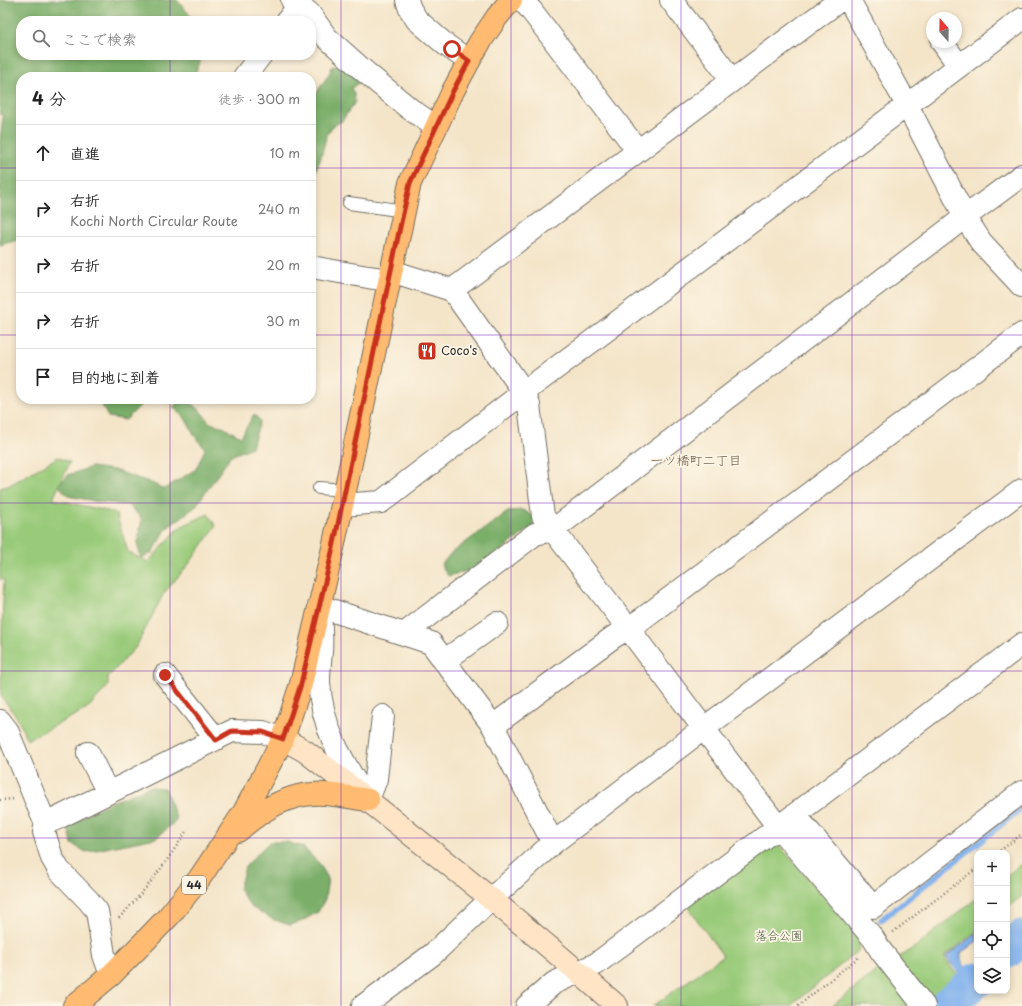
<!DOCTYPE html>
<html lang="ja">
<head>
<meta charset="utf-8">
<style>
  body { margin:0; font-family:"Playpen Sans","Klee One",sans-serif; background:#f2f2f2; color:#222 }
  .controls { position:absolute; right:12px; bottom:12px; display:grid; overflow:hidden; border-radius:8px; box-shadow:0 2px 6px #0003 }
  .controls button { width:36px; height:36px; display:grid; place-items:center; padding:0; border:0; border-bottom:1px solid #e0e0e0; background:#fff; color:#222; font:20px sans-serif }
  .compass { position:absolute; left:926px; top:12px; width:36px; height:36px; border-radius:50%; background:#fff; box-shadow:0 2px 6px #0003; rotate:340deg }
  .stop { position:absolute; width:12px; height:12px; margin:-9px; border:3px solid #c8321e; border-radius:50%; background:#fff }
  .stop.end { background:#c8321e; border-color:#fff; box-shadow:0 1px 4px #0008 }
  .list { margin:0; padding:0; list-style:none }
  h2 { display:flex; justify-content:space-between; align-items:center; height:52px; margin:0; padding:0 16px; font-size:17px }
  h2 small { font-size:13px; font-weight:400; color:#767676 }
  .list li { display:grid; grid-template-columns:26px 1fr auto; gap:12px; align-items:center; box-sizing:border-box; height:56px; padding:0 16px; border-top:1px solid #e0e0e0 }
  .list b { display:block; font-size:15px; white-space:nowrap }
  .list p { margin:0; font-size:13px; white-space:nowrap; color:#767676 }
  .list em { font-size:13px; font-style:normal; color:#767676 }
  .icon { flex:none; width:22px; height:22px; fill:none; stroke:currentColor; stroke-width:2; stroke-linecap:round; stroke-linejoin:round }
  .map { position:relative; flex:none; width:1022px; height:1006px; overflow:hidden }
  .search { position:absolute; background:#fff; box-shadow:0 2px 6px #0003; left:16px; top:16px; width:300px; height:44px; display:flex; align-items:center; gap:10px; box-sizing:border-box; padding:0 14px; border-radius:16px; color:#767676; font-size:15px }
  .panel { position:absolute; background:#fff; box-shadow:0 2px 6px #0003; left:16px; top:72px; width:300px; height:332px; border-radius:16px }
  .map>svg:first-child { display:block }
  .green { fill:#99ca79; stroke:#627a52 }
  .forest { fill:#7aae69; stroke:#526c4a }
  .water { fill:#83b2ed; stroke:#576e8c }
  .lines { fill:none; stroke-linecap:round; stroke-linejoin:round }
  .stream { stroke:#83b2ed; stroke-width:6 }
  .river { stroke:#83b2ed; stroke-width:35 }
  .lane-casing { stroke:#716c62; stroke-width:14 }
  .street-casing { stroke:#716c62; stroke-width:24 }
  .secondary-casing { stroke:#716c62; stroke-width:24 }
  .primary-casing { stroke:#716c62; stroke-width:24 }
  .path { stroke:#716c62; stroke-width:2.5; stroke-dasharray:1 3; stroke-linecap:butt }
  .lane { stroke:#fff; stroke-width:12 }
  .street { stroke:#fff; stroke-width:22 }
  .secondary { stroke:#ffe4c6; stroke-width:22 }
  .primary { stroke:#ffbb71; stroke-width:22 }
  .route { stroke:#c8321e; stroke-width:5 }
  .grid { fill:none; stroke:#7b2cbf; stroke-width:1; stroke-opacity:0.55 }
  .labels { text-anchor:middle; stroke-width:3.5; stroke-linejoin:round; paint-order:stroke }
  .shield { fill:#fcf5e5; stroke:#6a6863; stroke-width:1 }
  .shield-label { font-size:11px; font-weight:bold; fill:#2b2b2b }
  .poi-label { font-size:12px; fill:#2b2b2b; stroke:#fcf5e5; text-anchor:start }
  .park-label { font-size:12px; fill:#4c5b42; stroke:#fcf5e5 }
  .neighbourhood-label { font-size:13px; fill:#6a5b46; stroke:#fcf5e5 }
</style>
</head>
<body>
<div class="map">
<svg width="1022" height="1006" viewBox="0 0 1022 1006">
  <rect width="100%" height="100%" fill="#fcf5e5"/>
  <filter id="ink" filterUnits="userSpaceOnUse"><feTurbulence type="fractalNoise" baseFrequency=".025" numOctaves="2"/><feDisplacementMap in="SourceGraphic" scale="8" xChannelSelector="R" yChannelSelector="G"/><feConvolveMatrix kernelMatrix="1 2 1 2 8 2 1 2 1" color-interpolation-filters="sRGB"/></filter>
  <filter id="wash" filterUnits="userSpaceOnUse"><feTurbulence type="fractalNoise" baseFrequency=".012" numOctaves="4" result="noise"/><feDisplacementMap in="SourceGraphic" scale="16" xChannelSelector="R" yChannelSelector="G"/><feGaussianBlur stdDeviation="0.9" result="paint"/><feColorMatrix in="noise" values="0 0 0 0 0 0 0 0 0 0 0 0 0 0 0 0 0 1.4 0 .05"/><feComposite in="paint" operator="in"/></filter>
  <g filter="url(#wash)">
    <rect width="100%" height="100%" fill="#f4e5c9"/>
    <path class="green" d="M 58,457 L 70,462 L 53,499 L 116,513 L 128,552 L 148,562 L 180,527 L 208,514 L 216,526 L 189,564 L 164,593 L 136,647 L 108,677 L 108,686 L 87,709 L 27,740 L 18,719 L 1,696 L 2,629 L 4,580 L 0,579 L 0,488 L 8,486 Z
      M 770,845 L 779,845 L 861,940 L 858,951 L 790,1006 L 653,1006 L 723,956 L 687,906 Z
      M 1022,864 L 1022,896 L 1007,908 L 1007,875 Z
      M 977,898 L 977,931 L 944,957 L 964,985 L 937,1006 L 832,1006 L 879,969 L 911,950 Z"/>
    <path class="forest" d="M 0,0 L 177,0 L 195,21 L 21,21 L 21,55 L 203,55 L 194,77 L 21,77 L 21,239 L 0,245 L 0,141 L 3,116 L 0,114 Z
      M 337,65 L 349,69 L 361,80 L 357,84 L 351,88 L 354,94 L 355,102 L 342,121 L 333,126 L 327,134 L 321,157 L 311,184 L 311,101 L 329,74 L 332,67 Z
      M 102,399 L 142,399 L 139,407 L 126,420 L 108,417 L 102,406 Z
      M 181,399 L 183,399 L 198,408 L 210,423 L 221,426 L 241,437 L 254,414 L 260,421 L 252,447 L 231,456 L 195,507 L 167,528 L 152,553 L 141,558 L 137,544 L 142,519 L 128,505 L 99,502 L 68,496 L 58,485 L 68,475 L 91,467 L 114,470 L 149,482 L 164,489 L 196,469 L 205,449 L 195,436 L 186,420 L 173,407 Z
      M 523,510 L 533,516 L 535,525 L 478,568 L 448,576 L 441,565 L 451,553 L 509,511 Z
      M 148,787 L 165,788 L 177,820 L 156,838 L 86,852 L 72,844 L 68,826 L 89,813 L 110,803 Z
      M 269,842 L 287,842 L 303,847 L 319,863 L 328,878 L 325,899 L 318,912 L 300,922 L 290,925 L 274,920 L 251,907 L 239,889 L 245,867 Z"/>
    <path class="water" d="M 977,933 L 977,941 L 961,953 L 961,960 L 970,975 L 966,983 L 946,957 Z"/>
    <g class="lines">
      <path class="stream" d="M 881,920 L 1022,808"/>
      <path class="river" d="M 1007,951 L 1022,937
        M 946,1006 L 977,980"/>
    </g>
  </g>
  <g filter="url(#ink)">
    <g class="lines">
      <defs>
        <path id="lane" d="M 349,203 L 404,211
          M 319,488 L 345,490"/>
        <path id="street" d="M 292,0 L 309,13 L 327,38 L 364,71 L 410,109 L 436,127
          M 407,0 L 410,9 L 417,20 L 446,45 L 469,61
          M 522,0 L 531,10 L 638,151
          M 671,0 L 732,80
          M 849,0 L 907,105 L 965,217 L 981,242 L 1022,286
          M 287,21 L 299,5
          M 942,42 L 959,66
          M 244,77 L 261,55
          M 311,267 L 368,277 L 389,280
          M 391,271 L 452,290 L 524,392 L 529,405 L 543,516 L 553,530 L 628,628 L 778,827 L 873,938 L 881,951 L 924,1006
          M 452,290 L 840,0
          M 342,505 L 381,502 L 524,392 L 1022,19
          M 404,634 L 535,534 L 553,530 L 965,217 L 1022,175
          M 444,661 L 497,623
          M 165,675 L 216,739
          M 0,721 L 7,730 L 41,813 L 46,823 L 44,832 L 52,858 L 59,870 L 88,900 L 97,911 L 104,955 L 111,975
          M 493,726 L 612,638 L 642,619 L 1022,334
          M 88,753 L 108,793
          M 365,797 C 341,759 322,728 319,682 C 319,672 320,662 321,652 C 322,636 321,621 319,606 L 431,643 L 493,726 L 553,843
          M 368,800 L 376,779 L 383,716
          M 795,815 L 873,907 L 1022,792
          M 46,823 L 58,818 L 232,731 L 263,732 L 283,739
          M 363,1006 L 433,954 L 491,899 L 553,843 L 703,729 L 1022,490
          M 527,1006 L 554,983 L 596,964 L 1022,644"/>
        <path id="secondary" d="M 283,739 L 305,751 C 411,834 517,917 617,1006"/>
        <path id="primary" d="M 238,831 C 259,812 283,796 312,794 C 328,792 351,798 368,800
          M 74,1006 L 111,975 L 145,941 L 169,916 L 199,879 L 244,812 L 283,739 L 301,684 L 333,548 L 410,183 L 453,91 L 469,61 L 480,42 L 497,17 L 511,0"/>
      </defs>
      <use href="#lane" class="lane-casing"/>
      <use href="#street" class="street-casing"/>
      <use href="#secondary" class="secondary-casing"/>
      <use href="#primary" class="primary-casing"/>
      <path class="path" d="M 0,800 L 14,799
        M 997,853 L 1022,834
        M 119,918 C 145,891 167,862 187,830
        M 893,932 L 977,868
        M 798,1006 L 860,956"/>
      <use href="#lane" class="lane"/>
      <use href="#street" class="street"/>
      <use href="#secondary" class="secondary"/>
      <use href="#primary" class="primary"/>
    </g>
  </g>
  <g class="lines" filter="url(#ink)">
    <path class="route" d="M 165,675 L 216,740 L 232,731 L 263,732 L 283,739 L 301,684 L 333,548 L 400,227 L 410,183 L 453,91 L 469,61 L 452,49"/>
  </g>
  <path class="grid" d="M 170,0 L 170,21M 341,0 L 341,1006M 511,0 L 511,1006M 681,0 L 681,1006M 852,0 L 852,1006M 170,55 L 170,77M 0,168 L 21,168M 311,168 L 1022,168M 0,335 L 21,335M 311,335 L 1022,335M 170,399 L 170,1006M 0,503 L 1022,503M 0,671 L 1022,671M 0,838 L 1022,838"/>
  <defs>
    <symbol id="restaurant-square" viewBox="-11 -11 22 22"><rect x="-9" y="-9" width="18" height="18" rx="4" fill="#c8321e" stroke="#fcf5e5"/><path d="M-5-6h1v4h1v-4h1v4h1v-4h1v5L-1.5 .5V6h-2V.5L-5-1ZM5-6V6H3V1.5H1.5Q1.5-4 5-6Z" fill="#fff"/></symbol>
  </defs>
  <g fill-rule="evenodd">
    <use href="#restaurant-square" x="416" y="340" width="22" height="22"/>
  </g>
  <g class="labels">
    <rect class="shield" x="182" y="876" width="24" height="18" rx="3"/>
    <g class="shield-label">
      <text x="194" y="889">44</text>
    </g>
    <g class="poi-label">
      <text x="441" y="355">Coco's</text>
    </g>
    <g class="park-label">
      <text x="779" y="940">落合公園</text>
    </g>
    <g class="neighbourhood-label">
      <text x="696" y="465">一ツ橋町二丁目</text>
    </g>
  </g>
</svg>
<div class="controls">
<button>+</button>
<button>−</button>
<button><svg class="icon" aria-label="locate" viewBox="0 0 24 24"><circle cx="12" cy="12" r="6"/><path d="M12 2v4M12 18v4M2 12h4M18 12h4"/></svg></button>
<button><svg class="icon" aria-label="layers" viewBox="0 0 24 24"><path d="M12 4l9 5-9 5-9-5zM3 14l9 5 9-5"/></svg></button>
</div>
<svg class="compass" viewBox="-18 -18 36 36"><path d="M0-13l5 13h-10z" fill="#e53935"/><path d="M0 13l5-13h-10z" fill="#767676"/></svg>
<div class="stop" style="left:452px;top:49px"></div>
<div class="stop end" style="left:165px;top:675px"></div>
<div class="search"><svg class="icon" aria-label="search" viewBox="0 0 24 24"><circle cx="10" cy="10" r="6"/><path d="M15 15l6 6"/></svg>ここで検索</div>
<section class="panel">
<h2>4 分<small>徒歩 · 300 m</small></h2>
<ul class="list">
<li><svg class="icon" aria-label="ahead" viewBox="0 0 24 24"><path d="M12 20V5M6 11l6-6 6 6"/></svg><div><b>直進</b></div><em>10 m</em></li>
<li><svg class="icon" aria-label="right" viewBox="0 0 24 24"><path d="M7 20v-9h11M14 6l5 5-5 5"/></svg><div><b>右折</b><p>Kochi North Circular Route</p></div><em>240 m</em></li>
<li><svg class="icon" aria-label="right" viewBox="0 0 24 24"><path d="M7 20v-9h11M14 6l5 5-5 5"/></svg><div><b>右折</b></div><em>20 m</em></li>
<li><svg class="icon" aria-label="right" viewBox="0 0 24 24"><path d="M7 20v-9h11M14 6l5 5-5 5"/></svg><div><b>右折</b></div><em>30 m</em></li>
<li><svg class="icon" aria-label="arrive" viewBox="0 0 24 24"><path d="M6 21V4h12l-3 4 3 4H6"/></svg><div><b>目的地に到着</b></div></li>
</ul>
</section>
</div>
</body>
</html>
